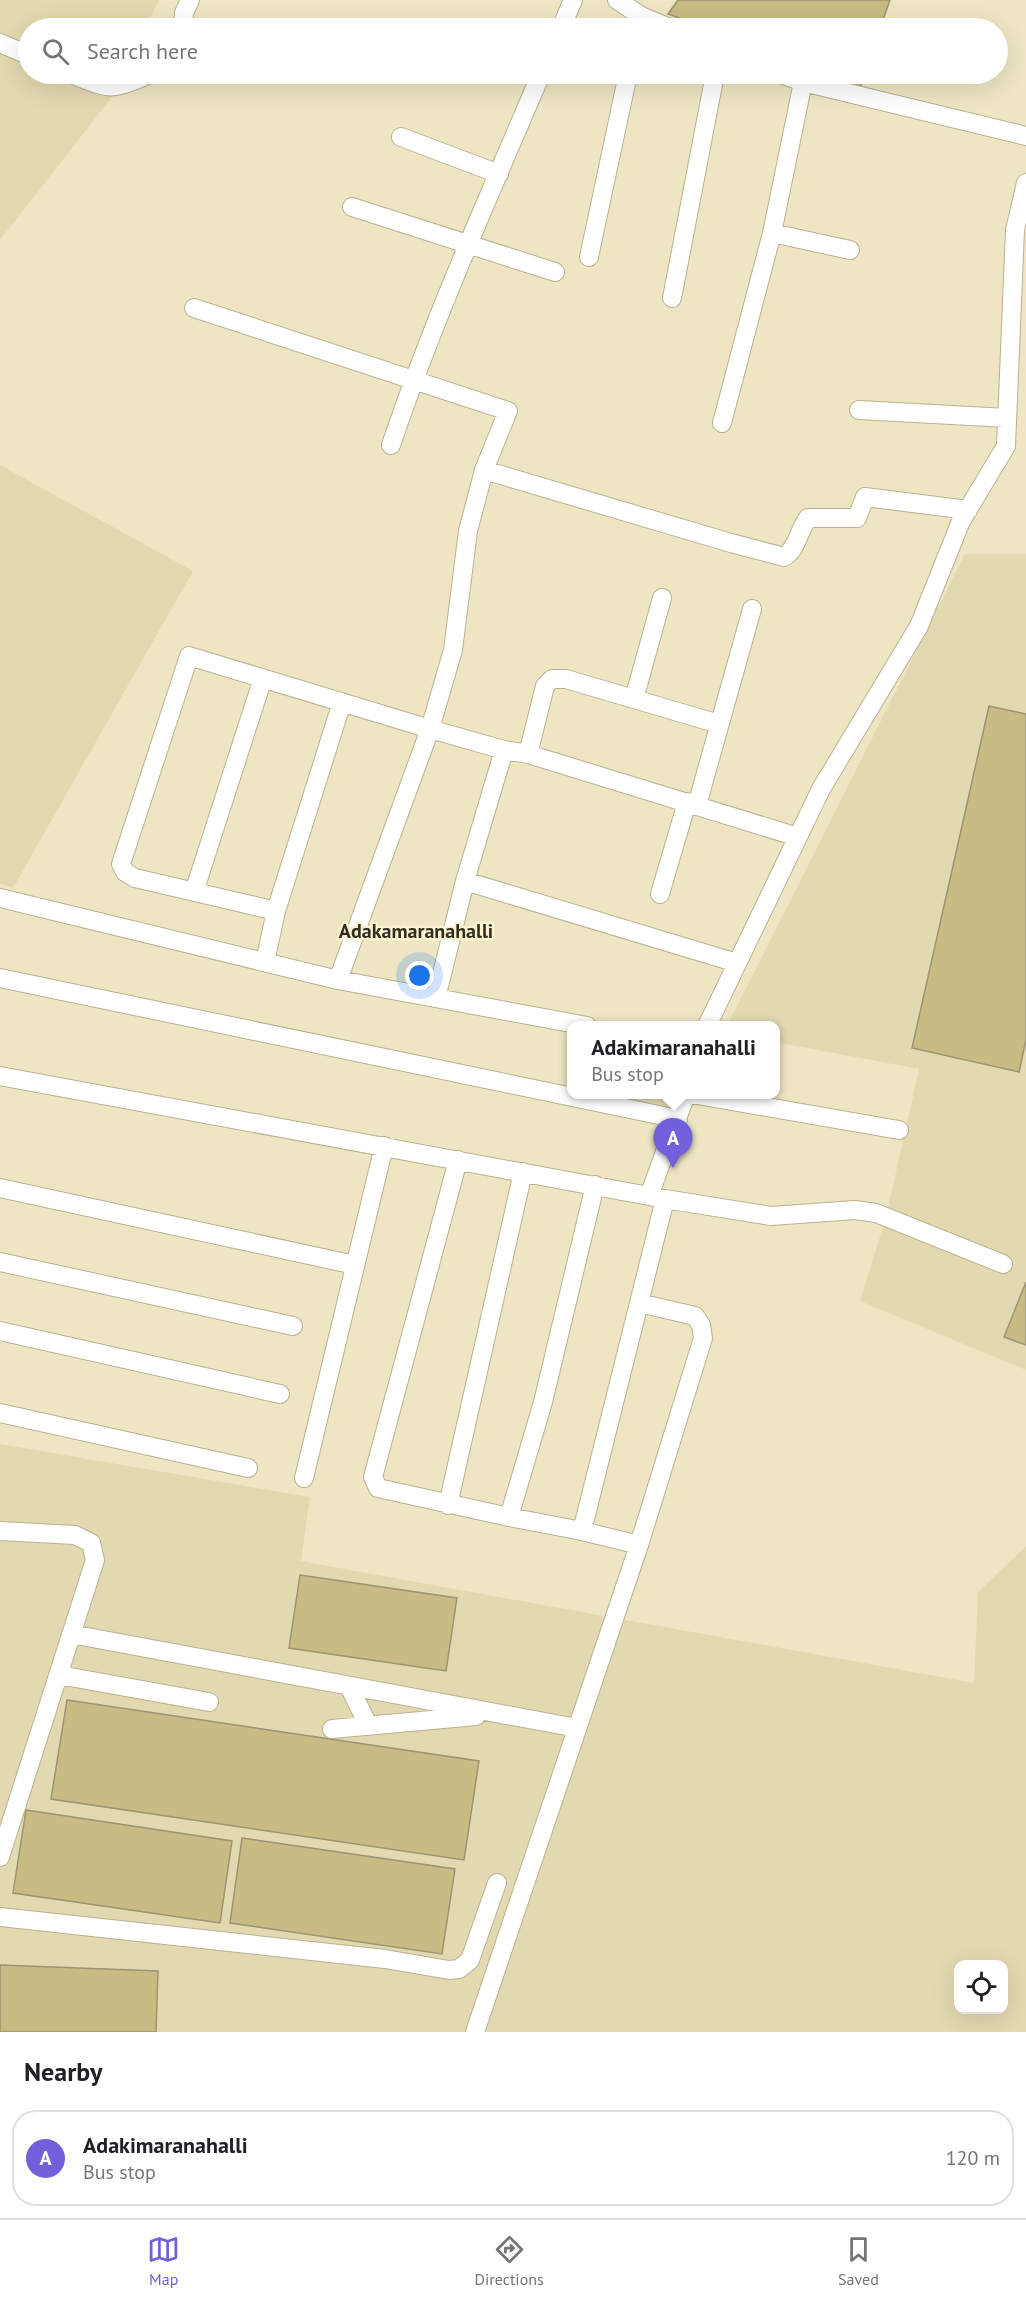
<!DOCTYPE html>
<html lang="en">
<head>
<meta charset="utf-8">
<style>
  body { margin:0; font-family:"PT Sans",sans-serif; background:#f2f2f2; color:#202124 }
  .controls { position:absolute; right:18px; bottom:18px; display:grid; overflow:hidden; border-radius:12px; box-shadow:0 6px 24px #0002 }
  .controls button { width:54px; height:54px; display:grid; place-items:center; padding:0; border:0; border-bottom:2px solid #e0e0e0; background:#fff; color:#202124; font:30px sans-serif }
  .you { position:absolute; left:420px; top:976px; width:21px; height:21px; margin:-15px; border:4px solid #fff; border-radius:50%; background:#1a73e8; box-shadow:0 0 0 9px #1a73e833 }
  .badge { display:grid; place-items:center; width:39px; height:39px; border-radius:50%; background:#7160db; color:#fff; font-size:20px; font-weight:700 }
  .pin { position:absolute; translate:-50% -50px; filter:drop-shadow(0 2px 3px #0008) }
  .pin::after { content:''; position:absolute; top:32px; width:21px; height:18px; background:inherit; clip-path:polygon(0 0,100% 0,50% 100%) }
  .popup { position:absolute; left:567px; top:1021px; width:213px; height:78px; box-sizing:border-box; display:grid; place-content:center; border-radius:12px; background:#fff; filter:drop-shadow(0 2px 4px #0005); font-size:20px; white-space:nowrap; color:#757577 }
  .popup b { font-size:22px; color:#202124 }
  .popup::after { content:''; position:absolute; left:50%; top:100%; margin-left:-12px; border:12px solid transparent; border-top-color:#fff }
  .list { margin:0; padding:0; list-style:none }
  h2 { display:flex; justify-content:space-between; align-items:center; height:78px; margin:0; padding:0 24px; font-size:26px }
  h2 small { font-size:20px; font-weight:400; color:#757577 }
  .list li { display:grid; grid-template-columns:39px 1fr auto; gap:18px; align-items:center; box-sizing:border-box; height:96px; margin:0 12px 12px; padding:0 12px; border:2px solid #e0e0e0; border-radius:24px }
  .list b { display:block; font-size:22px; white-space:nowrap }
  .list p { margin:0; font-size:20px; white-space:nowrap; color:#757577 }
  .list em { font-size:20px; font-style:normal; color:#757577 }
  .icon { flex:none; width:33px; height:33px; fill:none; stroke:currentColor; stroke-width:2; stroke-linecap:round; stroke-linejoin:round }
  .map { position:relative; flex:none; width:1026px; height:2032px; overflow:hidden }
  .search { position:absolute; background:#fff; box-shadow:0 6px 24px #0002; left:18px; right:18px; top:18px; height:66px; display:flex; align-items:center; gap:15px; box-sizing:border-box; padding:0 21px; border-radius:33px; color:#757577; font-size:22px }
  .sheet { height:186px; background:#fff }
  nav { display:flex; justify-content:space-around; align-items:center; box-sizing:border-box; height:84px; border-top:2px solid #e0e0e0; background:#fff; font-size:16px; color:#757577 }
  nav a { display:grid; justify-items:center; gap:3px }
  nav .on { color:#7160db }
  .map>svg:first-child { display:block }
  .built { fill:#e3d9b0; fill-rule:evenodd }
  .building { fill:#c8bb83; stroke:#9c9473; stroke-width:1.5 }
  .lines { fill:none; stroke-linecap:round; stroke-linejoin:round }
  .minor-casing { stroke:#b9b190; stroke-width:20 }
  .minor { stroke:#fff; stroke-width:18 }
  .labels { text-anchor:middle; stroke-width:5; stroke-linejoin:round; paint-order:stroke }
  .neighbourhood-label { font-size:20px; font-weight:bold; fill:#312d20; stroke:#fcf4d0 }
</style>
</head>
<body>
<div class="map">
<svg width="1026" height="2032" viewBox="0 0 1026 2032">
  <rect width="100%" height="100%" fill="#eee6c3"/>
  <path class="built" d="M 0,0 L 159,0 L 145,28 L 28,28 L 28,74 L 123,74 L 112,97 L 0,240 Z
    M 0,465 L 193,571 L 13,888 L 0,883 Z
    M 965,554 L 1026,554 L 1026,1370 L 860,1301 L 886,1217 L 919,1069 L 775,1042 L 775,1026 L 727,1026 Z
    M 0,1444 L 310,1497 L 301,1561 L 974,1683 L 978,1592 L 1026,1546 L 1026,2032 L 0,2032 ZM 958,1964 L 1004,1964 L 1004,2010 L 958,2010 Z"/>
  <path class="building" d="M 678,0 L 890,0 L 880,28 L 704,28 L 668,14 Z
    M 814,74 L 865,74 L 859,92 Z
    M 989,706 L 1026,714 L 1026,1040 L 1019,1072 L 912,1048 Z
    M 1026,1282 L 1026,1345 L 1004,1337 Z
    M 300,1575 L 457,1598 L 446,1671 L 289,1648 Z
    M 67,1700 L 479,1761 L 464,1860 L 51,1799 Z
    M 26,1810 L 232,1841 L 220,1923 L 13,1893 Z
    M 242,1838 L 455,1869 L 442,1954 L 230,1923 Z
    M 0,1965 L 158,1971 L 156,2032 L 0,2032 Z"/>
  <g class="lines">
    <defs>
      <path id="minor" d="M 617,0 L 641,16
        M 183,28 L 184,13 L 190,0
        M 561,28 L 573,0
        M 638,28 L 641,16 L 670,28
        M 0,43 L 28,55
        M 71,74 C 112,90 110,91 150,74
        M 781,74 L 803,82 L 1026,136
        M 401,137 L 499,174
        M 352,207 L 555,272
        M 772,233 L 850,250
        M 589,257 L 628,74
        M 672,298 L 715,74
        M 194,308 L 508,411 L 484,470 L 468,531 L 453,650 L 430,729 L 338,980
        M 859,410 L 1007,418
        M 722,423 L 772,233 L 803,82
        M 391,445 C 434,318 489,196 541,74
        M 484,470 L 731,543 L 784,557 C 797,550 799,529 808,518 L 857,518 L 865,497 L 968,510
        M 634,699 L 662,598
        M 528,754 L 545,686 L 552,679 L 566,679 L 719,724
        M 697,805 L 752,609
        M 465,881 L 737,963
        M 194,892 L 263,678
        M 660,894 L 687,802
        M 0,898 L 338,980 L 587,1026
        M 276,911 L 135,878 L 125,872 L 121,864 L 189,656 L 430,729 L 504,750 L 528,754 L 798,837
        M 265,962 L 276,911 L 342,702
        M 0,978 L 678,1119
        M 436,998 L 465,881 L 504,750
        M 707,1026 L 821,789 L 919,626 L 961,521 L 1006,446 L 1015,230 L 1026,183
        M 0,1076 L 649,1196 L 686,1094
        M 692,1094 L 899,1130
        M 458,1160 L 373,1477 L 378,1488 L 509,1517
        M 0,1188 L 355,1265
        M 665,1199 L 771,1216 L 855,1210 L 876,1213 L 1003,1264
        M 0,1262 L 293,1326
        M 0,1331 L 280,1394
        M 0,1413 L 248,1468
        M 304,1478 L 384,1146
        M 448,1505 L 523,1172
        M 0,1531 L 75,1535 L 91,1543 L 95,1560 L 0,1857
        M 582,1531 L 509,1517 L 543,1402 L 595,1185
        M 639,1545 L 703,1338 L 701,1325 L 695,1316 L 639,1303
        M 71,1634 L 577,1728
        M 59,1675 L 209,1702
        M 349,1686 L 368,1725
        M 332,1729 L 476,1716
        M 0,1917 L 385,1959 L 449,1970 L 459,1969 L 470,1960 L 497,1883
        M 475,2032 L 639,1545 L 582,1531 L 665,1199 L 649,1196"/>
    </defs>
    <use href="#minor" class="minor-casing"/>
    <use href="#minor" class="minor"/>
  </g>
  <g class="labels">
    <g class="neighbourhood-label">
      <text x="416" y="938">Adakamaranahalli</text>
    </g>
  </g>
</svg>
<div class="controls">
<button><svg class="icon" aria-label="locate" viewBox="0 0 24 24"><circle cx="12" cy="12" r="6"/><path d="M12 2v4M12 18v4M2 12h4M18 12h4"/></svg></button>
</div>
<div class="you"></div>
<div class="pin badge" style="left:673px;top:1168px">A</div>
<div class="popup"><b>Adakimaranahalli</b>Bus stop</div>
<div class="search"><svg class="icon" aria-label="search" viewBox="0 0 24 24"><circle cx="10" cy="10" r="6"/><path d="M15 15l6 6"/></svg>Search here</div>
</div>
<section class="sheet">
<h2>Nearby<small></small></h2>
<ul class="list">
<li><span class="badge">A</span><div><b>Adakimaranahalli</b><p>Bus stop</p></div><em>120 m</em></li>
</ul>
</section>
<nav>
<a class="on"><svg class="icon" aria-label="map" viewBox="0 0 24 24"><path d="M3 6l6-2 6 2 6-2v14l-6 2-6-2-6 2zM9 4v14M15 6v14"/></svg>Map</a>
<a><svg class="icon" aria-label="directions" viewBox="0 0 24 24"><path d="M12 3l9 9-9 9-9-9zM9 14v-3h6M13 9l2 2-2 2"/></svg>Directions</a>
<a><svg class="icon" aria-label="saved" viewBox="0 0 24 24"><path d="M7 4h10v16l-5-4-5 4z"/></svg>Saved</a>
</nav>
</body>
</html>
